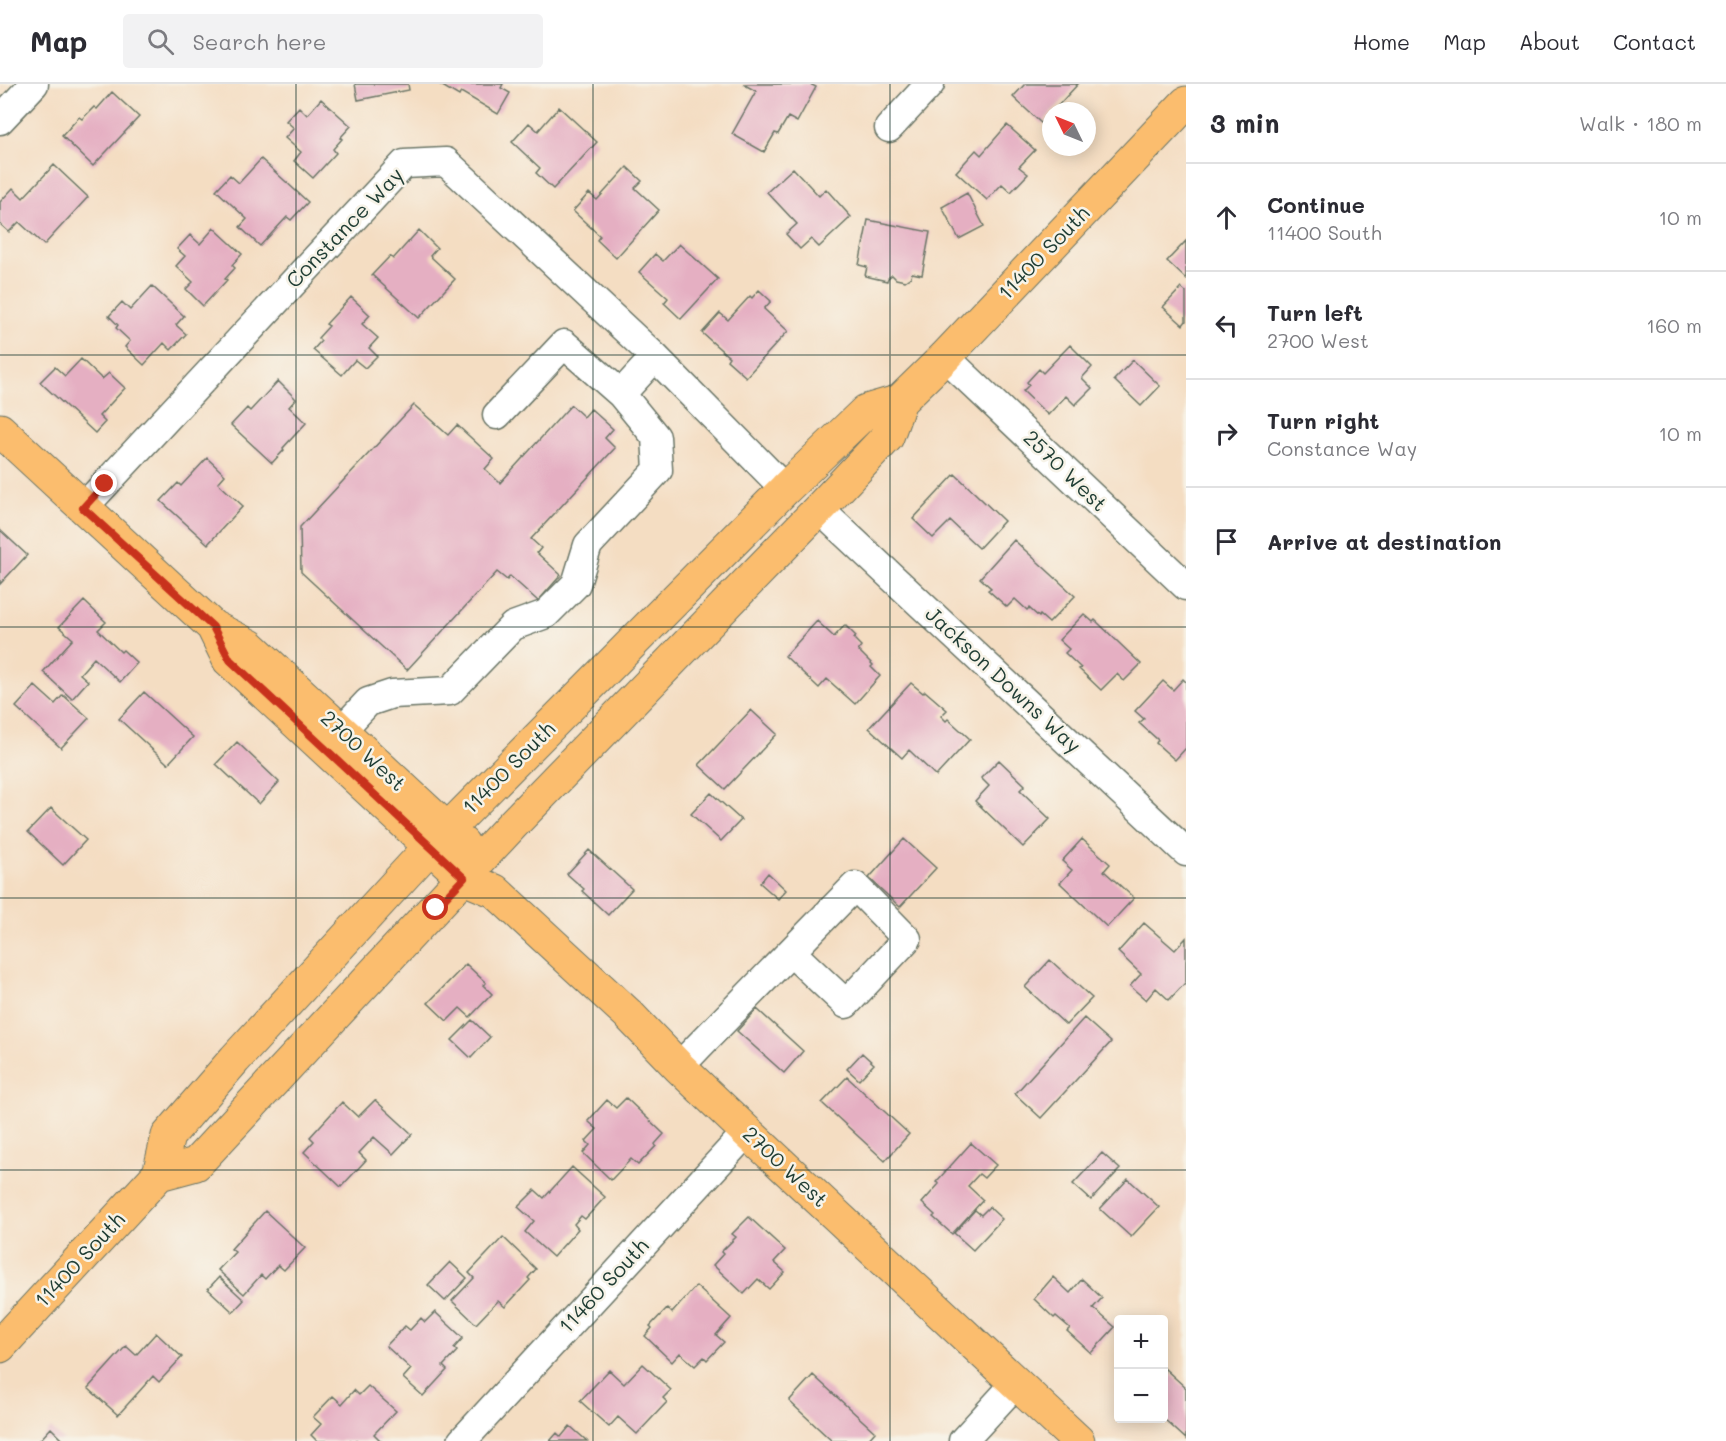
<!DOCTYPE html>
<html lang="en">
<head>
<meta charset="utf-8">
<style>
  body { margin:0; font-family:Mali,sans-serif; background:#f2f2f3; color:#2b2b33 }
  .controls { position:absolute; right:18px; bottom:18px; display:grid; overflow:hidden; border-radius:6px; box-shadow:0 3px 15px #0003 }
  .controls button { width:54px; height:54px; display:grid; place-items:center; padding:0; border:0; border-bottom:2px solid #e1e1e2; background:#fff; color:#2b2b33; font:30px sans-serif }
  .compass { position:absolute; left:1042px; top:18px; width:54px; height:54px; border-radius:50%; background:#fff; box-shadow:0 3px 15px #0003; rotate:313deg }
  .stop { position:absolute; width:18px; height:18px; margin:-14px; border:4px solid #c8321e; border-radius:50%; background:#fff }
  .stop.end { background:#c8321e; border-color:#fff; box-shadow:0 2px 6px #0008 }
  .list { margin:0; padding:0; list-style:none }
  h2 { display:flex; justify-content:space-between; align-items:center; height:78px; margin:0; padding:0 24px; font-size:26px }
  h2 small { font-size:20px; font-weight:400; color:#7c7c81 }
  .list li { display:grid; grid-template-columns:39px 1fr auto; gap:18px; align-items:center; box-sizing:border-box; height:108px; padding:0 24px; border-top:2px solid #e1e1e2 }
  .list b { display:block; font-size:22px; white-space:nowrap }
  .list p { margin:0; font-size:20px; white-space:nowrap; color:#7c7c81 }
  .list em { font-size:20px; font-style:normal; color:#7c7c81 }
  .icon { flex:none; width:33px; height:33px; fill:none; stroke:currentColor; stroke-width:2; stroke-linecap:round; stroke-linejoin:round }
  .map { position:relative; flex:none; width:1186px; height:1357px; overflow:hidden }
  header { display:flex; align-items:center; gap:36px; box-sizing:border-box; height:84px; padding:0 30px; background:#fff; border-bottom:2px solid #e1e1e2 }
  header strong { font-size:28px }
  nav { display:flex; gap:33px; margin-inline-start:auto; font-size:21px }
  .search { width:420px; height:54px; background:#f2f2f3; display:flex; align-items:center; gap:15px; box-sizing:border-box; padding:0 21px; border-radius:6px; color:#7c7c81; font-size:22px }
  main { display:flex }
  aside { flex:1; background:#fff }
  .map>svg:first-child { display:block }
  .building { fill:#e5afc2 }
  .lines { fill:none; stroke-linecap:round; stroke-linejoin:round }
  .minor-casing { stroke:#6a7566; stroke-width:31 }
  .major-casing { stroke:#6a7566; stroke-width:35 }
  .minor { stroke:#fff; stroke-width:28 }
  .major { stroke:#fbbd6e; stroke-width:33 }
  .route { stroke:#c8321e; stroke-width:8 }
  .grid { fill:none; stroke:#1f3d34; stroke-width:1.5; stroke-opacity:0.55 }
  .labels { text-anchor:middle; stroke-width:5; stroke-linejoin:round; paint-order:stroke }
  .street-label { font-size:21px; fill:#1f3d34; stroke:#f7f3e8 }
</style>
</head>
<body>
<header>
<strong>Map</strong>
<div class="search"><svg class="icon" aria-label="search" viewBox="0 0 24 24"><circle cx="10" cy="10" r="6"/><path d="M15 15l6 6"/></svg>Search here</div>
<nav><a>Home</a><a>Map</a><a>About</a><a>Contact</a></nav>
</header>
<main>
<div class="map">
<svg width="1186" height="1357" viewBox="0 0 1186 1357">
  <rect width="100%" height="100%" fill="#f7f3e8"/>
  <filter id="ink" filterUnits="userSpaceOnUse"><feTurbulence type="fractalNoise" baseFrequency=".0167" numOctaves="2"/><feDisplacementMap in="SourceGraphic" scale="12" xChannelSelector="R" yChannelSelector="G"/><feConvolveMatrix kernelMatrix="1 2 1 2 8 2 1 2 1" color-interpolation-filters="sRGB"/></filter>
  <filter id="wash" filterUnits="userSpaceOnUse"><feTurbulence type="fractalNoise" baseFrequency=".008" numOctaves="4" result="noise"/><feDisplacementMap in="SourceGraphic" scale="24" xChannelSelector="R" yChannelSelector="G"/><feGaussianBlur stdDeviation="1.35" result="paint"/><feColorMatrix in="noise" values="0 0 0 0 0 0 0 0 0 0 0 0 0 0 0 0 0 1.4 0 .05"/><feComposite in="paint" operator="in"/></filter>
  <g filter="url(#wash)">
    <rect width="100%" height="100%" fill="#f4ddc2"/>
    <g id="blocks">
      <path class="building" d="M 355,0 L 408,0 L 409,6 L 358,16 Z
        M 439,0 L 503,0 L 501,4 L 510,9 L 498,30 L 461,8 L 459,12 Z
        M 743,0 L 810,0 L 816,3 L 797,38 L 788,33 L 778,50 L 775,49 L 764,68 L 732,50 L 756,7 Z
        M 1025,0 L 1078,0 L 1053,27 L 1051,27 L 1051,29 L 1042,40 L 1013,13 Z
        M 112,8 L 139,33 L 93,82 L 62,52 L 79,33 L 82,35 L 94,23 L 97,25 Z
        M 321,15 L 351,42 L 340,54 L 342,55 L 333,65 L 336,69 L 313,94 L 294,77 L 301,68 L 285,54 L 294,44 L 286,37 L 299,23 L 307,31 Z
        M 559,23 L 597,58 L 553,105 L 536,89 L 540,84 L 512,58 L 529,39 L 538,47 Z
        M 1007,41 L 1035,66 L 1019,83 L 1028,90 L 1011,108 L 1002,100 L 987,116 L 956,88 L 976,66 L 981,71 Z
        M 261,75 L 308,118 L 291,136 L 287,133 L 260,162 L 240,143 L 247,135 L 216,106 L 230,91 L 239,99 Z
        M 54,81 L 88,113 L 44,161 L 19,138 L 9,148 L 0,140 L 0,118 L 13,104 L 23,114 Z
        M 627,83 L 642,97 L 635,104 L 659,126 L 616,174 L 597,156 L 600,152 L 573,127 L 589,109 L 597,116 Z
        M 793,84 L 819,112 L 826,105 L 851,133 L 819,163 L 811,155 L 800,165 L 786,150 L 797,140 L 767,108 Z
        M 967,109 L 984,142 L 959,155 L 942,123 Z
        M 868,136 L 930,148 L 922,191 L 912,189 L 911,193 L 905,197 L 896,195 L 892,191 L 888,194 L 887,197 L 865,192 L 867,183 L 859,181 Z
        M 214,144 L 242,170 L 232,181 L 235,184 L 225,195 L 227,196 L 203,222 L 186,205 L 193,198 L 176,182 L 185,172 L 177,165 L 190,151 L 200,160 Z
        M 419,146 L 437,164 L 430,172 L 455,195 L 419,234 L 372,191 L 390,172 L 393,175 Z
        M 1186,157 L 1186,195 L 1167,177 Z
        M 679,160 L 718,195 L 681,235 L 664,219 L 668,214 L 639,188 L 655,170 L 663,177 Z
        M 152,202 L 184,232 L 176,241 L 186,250 L 171,266 L 164,259 L 144,281 L 125,263 L 130,257 L 116,244 L 118,241 L 109,232 L 122,218 L 130,226 Z
        M 1181,204 L 1186,208 L 1186,237 L 1183,241 L 1163,223 Z
        M 759,206 L 771,217 L 764,225 L 788,247 L 746,293 L 727,276 L 729,273 L 702,249 L 720,229 L 728,236 L 750,212 L 752,214 Z
        M 351,213 L 370,231 L 362,240 L 378,254 L 369,264 L 377,272 L 365,284 L 355,276 L 342,291 L 313,266 L 321,257 L 318,254 L 329,242 L 326,240 Z
        M 1070,261 L 1092,283 L 1082,294 L 1092,304 L 1075,321 L 1066,312 L 1048,331 L 1023,307 L 1029,301 L 1027,298 L 1039,285 L 1043,289 Z
        M 81,275 L 102,295 L 109,289 L 125,304 L 99,332 L 105,338 L 95,349 L 40,298 L 55,283 L 65,292 Z
        M 1133,276 L 1160,302 L 1141,322 L 1114,296 Z
        M 278,297 L 296,315 L 289,323 L 306,339 L 283,364 L 284,366 L 272,379 L 231,341 L 247,324 L 250,327 Z
        M 414,321 L 448,351 L 457,341 L 494,375 L 485,385 L 500,399 L 571,321 L 584,333 L 591,325 L 613,345 L 605,354 L 615,364 L 531,455 L 541,464 L 537,469 L 561,491 L 538,517 L 510,492 L 507,496 L 497,488 L 407,586 L 301,488 L 300,443 Z
        M 207,374 L 225,391 L 218,399 L 243,422 L 208,460 L 161,417 L 178,399 L 181,402 Z
        M 955,390 L 1004,437 L 979,464 L 950,437 L 933,454 L 913,435 Z
        M 0,446 L 27,471 L 0,500 Z
        M 1014,456 L 1075,512 L 1049,539 L 1040,531 L 1039,533 L 1029,524 L 1027,526 L 1015,515 L 1007,523 L 988,506 L 991,504 L 980,494 Z
        M 84,517 L 106,538 L 98,546 L 121,568 L 123,566 L 137,579 L 120,598 L 94,574 L 80,590 L 88,597 L 72,615 L 43,588 L 73,555 L 59,543 Z
        M 1084,530 L 1093,538 L 1095,536 L 1141,580 L 1124,597 L 1117,590 L 1101,606 L 1079,585 L 1081,584 L 1065,569 L 1069,565 L 1059,556 Z
        M 817,537 L 834,553 L 845,541 L 856,552 L 854,555 L 861,562 L 858,566 L 873,581 L 871,583 L 880,592 L 855,620 L 827,595 L 819,604 L 785,572 Z
        M 1183,595 L 1186,598 L 1186,664 L 1175,676 L 1156,659 L 1158,656 L 1139,639 L 1144,635 L 1135,627 L 1163,597 L 1173,606 Z
        M 911,599 L 923,609 L 925,607 L 947,626 L 941,632 L 946,637 L 948,635 L 970,655 L 936,692 L 909,666 L 902,674 L 869,644 Z
        M 35,602 L 55,620 L 63,611 L 89,634 L 61,664 L 16,623 Z
        M 144,608 L 193,653 L 168,680 L 119,635 Z
        M 751,626 L 777,650 L 725,705 L 699,681 Z
        M 237,658 L 279,698 L 259,720 L 216,680 Z
        M 999,676 L 1025,701 L 1020,706 L 1050,735 L 1023,763 L 975,717 L 989,702 L 981,694 Z
        M 711,709 L 741,736 L 721,757 L 691,730 Z
        M 51,724 L 86,756 L 63,781 L 28,748 Z
        M 904,755 L 936,784 L 900,823 L 869,794 Z
        M 1082,755 L 1110,780 L 1104,787 L 1134,814 L 1107,843 L 1060,799 L 1072,786 L 1062,777 Z
        M 589,766 L 632,805 L 608,831 L 582,807 L 584,805 L 567,790 Z
        M 768,789 L 786,806 L 778,815 L 760,799 Z
        M 1144,839 L 1175,866 L 1186,854 L 1186,898 L 1169,916 L 1156,904 L 1146,916 L 1130,902 L 1141,890 L 1118,868 Z
        M 1050,876 L 1092,914 L 1066,941 L 1025,903 Z
        M 466,880 L 486,899 L 483,901 L 492,910 L 470,933 L 460,924 L 447,937 L 428,919 Z
        M 757,925 L 803,967 L 784,989 L 737,947 Z
        M 1084,934 L 1111,958 L 1041,1034 L 1015,1010 Z
        M 472,936 L 490,953 L 471,974 L 452,956 Z
        M 862,969 L 874,980 L 859,996 L 847,985 Z
        M 847,993 L 909,1050 L 885,1077 L 822,1019 Z
        M 626,1014 L 664,1050 L 655,1060 L 656,1062 L 638,1081 L 631,1075 L 611,1096 L 583,1069 L 590,1061 L 586,1057 L 597,1045 L 588,1037 L 607,1016 L 616,1024 Z
        M 375,1016 L 412,1050 L 393,1070 L 374,1053 L 359,1069 L 366,1076 L 341,1103 L 304,1068 L 314,1057 L 310,1053 L 342,1018 L 358,1033 Z
        M 971,1059 L 996,1081 L 984,1094 L 979,1090 L 968,1102 L 983,1116 L 952,1150 L 933,1133 L 935,1131 L 922,1119 L 939,1100 L 936,1098 Z
        M 1102,1069 L 1120,1085 L 1091,1116 L 1073,1100 Z
        M 572,1083 L 605,1113 L 585,1135 L 581,1132 L 574,1140 L 578,1145 L 553,1173 L 525,1148 L 534,1137 L 518,1123 L 535,1106 L 544,1114 Z
        M 1128,1095 L 1159,1123 L 1131,1153 L 1100,1125 Z
        M 989,1123 L 1002,1135 L 973,1166 L 954,1149 L 975,1126 L 981,1131 Z
        M 265,1127 L 305,1164 L 284,1186 L 278,1181 L 265,1195 L 261,1191 L 244,1210 L 218,1186 L 235,1168 L 231,1165 Z
        M 749,1133 L 785,1166 L 774,1178 L 785,1188 L 769,1205 L 758,1195 L 744,1210 L 713,1181 L 723,1170 L 721,1168 L 736,1153 L 732,1150 Z
        M 503,1153 L 536,1185 L 528,1194 L 530,1196 L 505,1223 L 498,1217 L 476,1240 L 452,1217 L 474,1194 L 469,1189 Z
        M 450,1178 L 467,1194 L 445,1217 L 428,1201 Z
        M 219,1193 L 244,1216 L 233,1228 L 208,1205 Z
        M 1053,1193 L 1070,1209 L 1082,1195 L 1102,1214 L 1093,1224 L 1115,1243 L 1091,1269 L 1067,1247 L 1070,1244 L 1056,1232 L 1054,1234 L 1034,1215 Z
        M 696,1202 L 731,1234 L 716,1251 L 724,1258 L 707,1276 L 704,1273 L 695,1282 L 680,1269 L 672,1278 L 645,1252 L 652,1244 L 650,1242 L 667,1224 L 672,1229 Z
        M 435,1228 L 463,1254 L 454,1264 L 457,1267 L 443,1282 L 447,1286 L 423,1312 L 403,1294 L 411,1285 L 386,1262 L 405,1242 L 410,1246 L 421,1234 L 425,1238 Z
        M 156,1249 L 182,1273 L 159,1298 L 153,1292 L 118,1331 L 88,1304 L 126,1262 L 136,1271 Z
        M 643,1280 L 671,1306 L 663,1314 L 667,1318 L 637,1350 L 618,1333 L 609,1343 L 580,1317 L 609,1286 L 624,1300 Z
        M 1164,1284 L 1186,1304 L 1186,1355 L 1164,1335 Z
        M 813,1291 L 875,1348 L 867,1357 L 832,1357 L 789,1317 Z
        M 368,1302 L 396,1327 L 374,1350 L 381,1357 L 317,1357 L 311,1351 L 321,1340 L 313,1333 L 333,1312 L 342,1320 L 354,1306 L 359,1311 Z
        M 570,1342 L 587,1357 L 550,1357 L 557,1349 L 561,1353 Z
        M 51,1344 L 64,1357 L 39,1357 Z"/>
    </g>
  </g>
  <g filter="url(#ink)">
    <use href="#blocks" fill-opacity="0" stroke="#6a7566" stroke-width="1.5"/>
    <g class="lines">
      <defs>
        <path id="minor" d="M 0,36 L 34,0
          M 889,44 L 930,0
          M 945,273 L 1186,502
          M 497,331 L 564,260 L 621,310
          M 83,424 L 404,80 L 446,78 L 655,273 L 785,405
          M 819,425 L 1186,768
          M 341,647 L 368,618 L 392,610 L 450,607 L 513,542 L 546,530 L 576,500 L 588,461 L 658,386 L 656,353 L 621,310 L 655,273
          M 679,983 L 698,963 L 855,802 L 907,855 L 846,920 L 791,868
          M 462,1357 L 747,1048
          M 963,1357 L 1016,1299"/>
        <path id="major" d="M 0,346 L 213,543 L 250,562 L 463,760
          M 213,543 L 229,576 L 464,794 L 495,807 L 628,930 L 679,983 L 747,1048 L 1078,1357
          M 159,1090 L 196,1080 L 512,741 L 819,425 L 887,353 L 900,317 L 945,273 L 1186,19
          M 0,1262 L 159,1090 L 168,1052 L 235,975 L 430,763 L 785,405 L 866,327 L 900,317"/>
      </defs>
      <use href="#minor" class="minor-casing"/>
      <use href="#major" class="major-casing"/>
      <use href="#minor" class="minor"/>
      <use href="#major" class="major"/>
    </g>
  </g>
  <g class="lines" filter="url(#ink)">
    <path class="route" d="M 105,400 L 83,424 L 213,543 L 230,576 L 464,794 L 436,824"/>
  </g>
  <path class="grid" d="M 296,0 L 296,1357M 593,0 L 593,1357M 890,0 L 890,1357M 0,271 L 1186,271M 0,543 L 1186,543M 0,814 L 1186,814M 0,1086 L 1186,1086"/>
  <g class="labels">
    <g class="street-label">
      <text transform="translate(345 144) rotate(-46)" y="7">Constance Way</text>
      <text transform="translate(1044 169) rotate(-46)" y="7">11400 South</text>
      <text transform="translate(1065 387) rotate(44)" y="7">2570 West</text>
      <text transform="translate(1003 596) rotate(43)" y="7">Jackson Downs Way</text>
      <text transform="translate(363 667) rotate(43)" y="7">2700 West</text>
      <text transform="translate(509 684) rotate(-45)" y="7">11400 South</text>
      <text transform="translate(785 1083) rotate(43)" y="7">2700 West</text>
      <text transform="translate(80 1176) rotate(-47)" y="7">11400 South</text>
      <text transform="translate(604 1202) rotate(-47)" y="7">11460 South</text>
    </g>
  </g>
</svg>
<div class="controls">
<button>+</button>
<button>−</button>
</div>
<svg class="compass" viewBox="-18 -18 36 36"><path d="M0-13l5 13h-10z" fill="#e53935"/><path d="M0 13l5-13h-10z" fill="#7c7c81"/></svg>
<div class="stop" style="left:436px;top:824px"></div>
<div class="stop end" style="left:105px;top:400px"></div>
</div>
<aside>
<h2>3 min<small>Walk · 180 m</small></h2>
<ul class="list">
<li><svg class="icon" aria-label="ahead" viewBox="0 0 24 24"><path d="M12 20V5M6 11l6-6 6 6"/></svg><div><b>Continue</b><p>11400 South</p></div><em>10 m</em></li>
<li><svg class="icon" aria-label="left" viewBox="0 0 24 24"><path d="M17 20v-9H6M10 6l-5 5 5 5"/></svg><div><b>Turn left</b><p>2700 West</p></div><em>160 m</em></li>
<li><svg class="icon" aria-label="right" viewBox="0 0 24 24"><path d="M7 20v-9h11M14 6l5 5-5 5"/></svg><div><b>Turn right</b><p>Constance Way</p></div><em>10 m</em></li>
<li><svg class="icon" aria-label="arrive" viewBox="0 0 24 24"><path d="M6 21V4h12l-3 4 3 4H6"/></svg><div><b>Arrive at destination</b></div></li>
</ul>
</aside>
</main>
</body>
</html>
